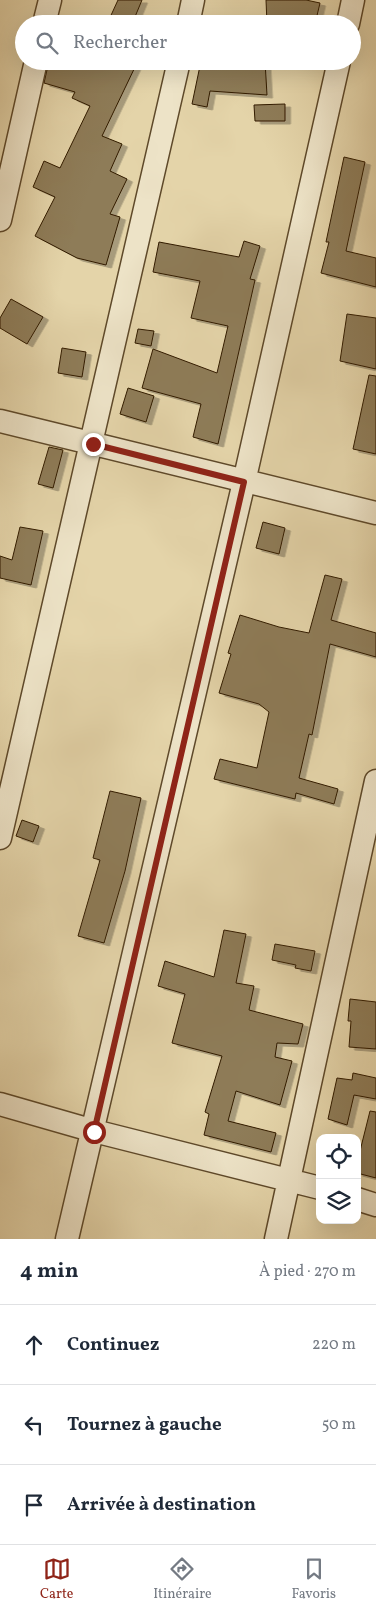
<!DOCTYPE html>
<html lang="fr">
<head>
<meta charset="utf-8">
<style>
  body { margin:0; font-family:Vollkorn,serif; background:#f2f2f3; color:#1f2937 }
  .controls { position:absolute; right:15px; bottom:15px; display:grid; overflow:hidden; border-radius:10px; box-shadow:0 5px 20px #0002 }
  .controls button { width:45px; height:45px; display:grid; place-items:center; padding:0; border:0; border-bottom:1px solid #e0e1e3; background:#fff; color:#1f2937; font:25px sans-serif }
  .stop { position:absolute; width:15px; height:15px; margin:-11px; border:4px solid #8f2418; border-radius:50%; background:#fff }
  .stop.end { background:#8f2418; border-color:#fff; box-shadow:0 1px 5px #0008 }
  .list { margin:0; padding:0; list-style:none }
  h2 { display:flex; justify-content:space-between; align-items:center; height:65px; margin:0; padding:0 20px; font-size:21px }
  h2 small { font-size:16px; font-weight:400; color:#747a83 }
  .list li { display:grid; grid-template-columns:32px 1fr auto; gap:15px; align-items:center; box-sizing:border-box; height:80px; padding:0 20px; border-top:1px solid #e0e1e3 }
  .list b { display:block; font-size:19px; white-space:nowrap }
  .list em { font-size:16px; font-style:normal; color:#747a83 }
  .icon { flex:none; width:28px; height:28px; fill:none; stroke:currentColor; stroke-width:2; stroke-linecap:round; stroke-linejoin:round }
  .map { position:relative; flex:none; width:376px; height:1239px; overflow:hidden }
  .search { position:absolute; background:#fff; box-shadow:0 5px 20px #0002; left:15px; right:15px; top:15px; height:55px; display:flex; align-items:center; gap:12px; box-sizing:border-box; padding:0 18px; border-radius:28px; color:#747a83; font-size:19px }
  .sheet { height:305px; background:#fff }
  nav { display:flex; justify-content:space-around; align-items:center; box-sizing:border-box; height:70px; border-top:1px solid #e0e1e3; background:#fff; font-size:14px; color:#747a83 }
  nav a { display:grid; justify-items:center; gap:2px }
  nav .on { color:#8f2418 }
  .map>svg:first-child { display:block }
  .building { fill:#8e7b58; stroke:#311b00; filter:url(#shadow) }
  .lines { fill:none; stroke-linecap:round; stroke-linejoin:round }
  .minor-casing { stroke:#5e492a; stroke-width:25 }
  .minor { stroke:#ede3c7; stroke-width:22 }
  .route { stroke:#8f2418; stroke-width:6 }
</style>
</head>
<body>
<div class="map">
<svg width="376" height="1239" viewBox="0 0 376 1239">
  <defs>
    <filter id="shadow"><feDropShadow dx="5.5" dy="3" stdDeviation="0" flood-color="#0004"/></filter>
  </defs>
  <rect width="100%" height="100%" fill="#e4d4a9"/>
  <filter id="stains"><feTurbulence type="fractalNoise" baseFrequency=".004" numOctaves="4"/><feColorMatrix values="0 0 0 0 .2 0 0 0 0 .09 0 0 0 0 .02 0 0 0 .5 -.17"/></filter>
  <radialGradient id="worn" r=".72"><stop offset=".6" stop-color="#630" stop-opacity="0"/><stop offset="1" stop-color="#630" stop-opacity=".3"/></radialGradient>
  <path class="building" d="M 118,0 L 142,0 L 132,24 L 107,24 Z
    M 266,0 L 306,0 L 320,3 L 315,24 L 267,24 Z
    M 49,61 L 74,61 L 88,65 L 90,61 L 128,61 L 136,65 L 102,136 L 122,144 L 110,171 L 127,179 L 110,214 L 120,217 L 106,265 L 77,258 L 35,236 L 55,197 L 33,187 L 44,161 L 60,168 L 90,106 L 72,98 L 75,92 L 44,83 Z
    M 201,61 L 265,61 L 267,95 L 210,91 L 207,107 L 192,104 Z
    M 285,104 L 285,121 L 255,121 L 254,105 Z
    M 344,157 L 365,162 L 346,251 L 376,258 L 376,287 L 321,273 L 329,242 L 326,242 Z
    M 244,241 L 260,246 L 250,279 L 255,280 L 218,444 L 193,437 L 201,404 L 142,388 L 153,349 L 217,373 L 228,326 L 191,318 L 200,281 L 153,272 L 159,242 L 239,257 Z
    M 11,299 L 43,317 L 27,344 L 0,328 L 0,318 Z
    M 347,314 L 376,318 L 376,369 L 340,361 Z
    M 138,329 L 154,331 L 151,346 L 135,343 Z
    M 62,348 L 86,352 L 82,377 L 58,373 Z
    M 369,375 L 376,376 L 376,454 L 353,449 Z
    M 128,388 L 154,396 L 146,422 L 120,414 Z
    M 49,447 L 63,450 L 53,488 L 38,484 Z
    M 263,522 L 285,528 L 279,554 L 256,548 Z
    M 20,527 L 43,531 L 31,585 L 0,578 L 0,556 L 12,560 Z
    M 325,575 L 342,579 L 331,620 L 376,633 L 376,657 L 330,644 L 312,735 L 309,734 L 299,778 L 338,789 L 334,804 L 296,793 L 295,799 L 214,779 L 220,759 L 257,768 L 269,712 L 259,704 L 219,693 L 231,654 L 228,653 L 240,615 L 279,627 L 309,633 Z
    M 110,791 L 141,798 L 125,871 L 104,943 L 78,936 L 100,860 L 93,858 Z
    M 22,820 L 39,826 L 33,842 L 16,836 Z
    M 224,930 L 246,934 L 236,983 L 254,986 L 249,1010 L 303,1024 L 298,1044 L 277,1043 L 275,1057 L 292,1061 L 280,1105 L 236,1091 L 228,1121 L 276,1133 L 271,1152 L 204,1135 L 209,1114 L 205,1112 L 222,1056 L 172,1043 L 185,994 L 158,986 L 165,961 L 214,977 Z
    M 275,944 L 315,951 L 311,971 L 295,968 L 296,965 L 272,960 Z
    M 350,999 L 376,1002 L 376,1049 L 349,1047 L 351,1021 L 348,1021 Z
    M 353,1073 L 376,1078 L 376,1099 L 354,1095 L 347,1125 L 328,1119 L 337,1078 L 352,1080 Z
    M 370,1111 L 376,1112 L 376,1178 L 357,1173 L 357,1163 Z"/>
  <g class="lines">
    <defs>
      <path id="minor" d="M 44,24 L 50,0
        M 188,24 L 193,0
        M 348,24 L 353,0
        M 0,220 L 36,61
        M 0,421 L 376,513
        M 0,838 L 179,61
        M 0,1104 L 94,1131 L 320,1188
        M 357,1199 L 376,1205
        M 67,1239 L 244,482 L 339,61
        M 276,1239 L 376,781"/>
    </defs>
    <use href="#minor" class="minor-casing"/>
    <use href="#minor" class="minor"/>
  </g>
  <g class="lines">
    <path class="route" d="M 93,444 L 244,482 L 94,1132"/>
  </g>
  <rect width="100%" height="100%" filter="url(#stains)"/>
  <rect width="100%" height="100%" fill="url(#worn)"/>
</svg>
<div class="controls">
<button><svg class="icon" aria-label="locate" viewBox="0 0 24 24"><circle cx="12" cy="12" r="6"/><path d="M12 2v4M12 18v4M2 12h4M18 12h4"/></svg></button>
<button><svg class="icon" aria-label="layers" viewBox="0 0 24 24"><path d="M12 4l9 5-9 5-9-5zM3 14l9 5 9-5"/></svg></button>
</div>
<div class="stop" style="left:94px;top:1132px"></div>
<div class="stop end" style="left:93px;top:444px"></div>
<div class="search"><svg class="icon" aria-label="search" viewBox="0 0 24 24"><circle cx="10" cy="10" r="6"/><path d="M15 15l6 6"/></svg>Rechercher</div>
</div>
<section class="sheet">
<h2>4 min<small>À pied · 270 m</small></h2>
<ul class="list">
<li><svg class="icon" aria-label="ahead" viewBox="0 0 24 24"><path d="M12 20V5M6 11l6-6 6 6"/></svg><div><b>Continuez</b></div><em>220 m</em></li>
<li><svg class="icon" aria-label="left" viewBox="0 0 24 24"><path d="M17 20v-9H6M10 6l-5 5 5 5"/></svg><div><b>Tournez à gauche</b></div><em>50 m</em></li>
<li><svg class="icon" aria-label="arrive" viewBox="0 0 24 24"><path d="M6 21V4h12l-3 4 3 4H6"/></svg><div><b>Arrivée à destination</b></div></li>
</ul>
</section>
<nav>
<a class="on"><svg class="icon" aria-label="map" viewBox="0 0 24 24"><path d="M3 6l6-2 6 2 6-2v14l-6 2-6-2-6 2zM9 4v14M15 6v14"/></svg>Carte</a>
<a><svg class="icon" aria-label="directions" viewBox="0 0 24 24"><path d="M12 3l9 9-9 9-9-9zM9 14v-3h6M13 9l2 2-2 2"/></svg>Itinéraire</a>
<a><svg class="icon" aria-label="saved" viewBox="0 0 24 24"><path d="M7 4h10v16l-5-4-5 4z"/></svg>Favoris</a>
</nav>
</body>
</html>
